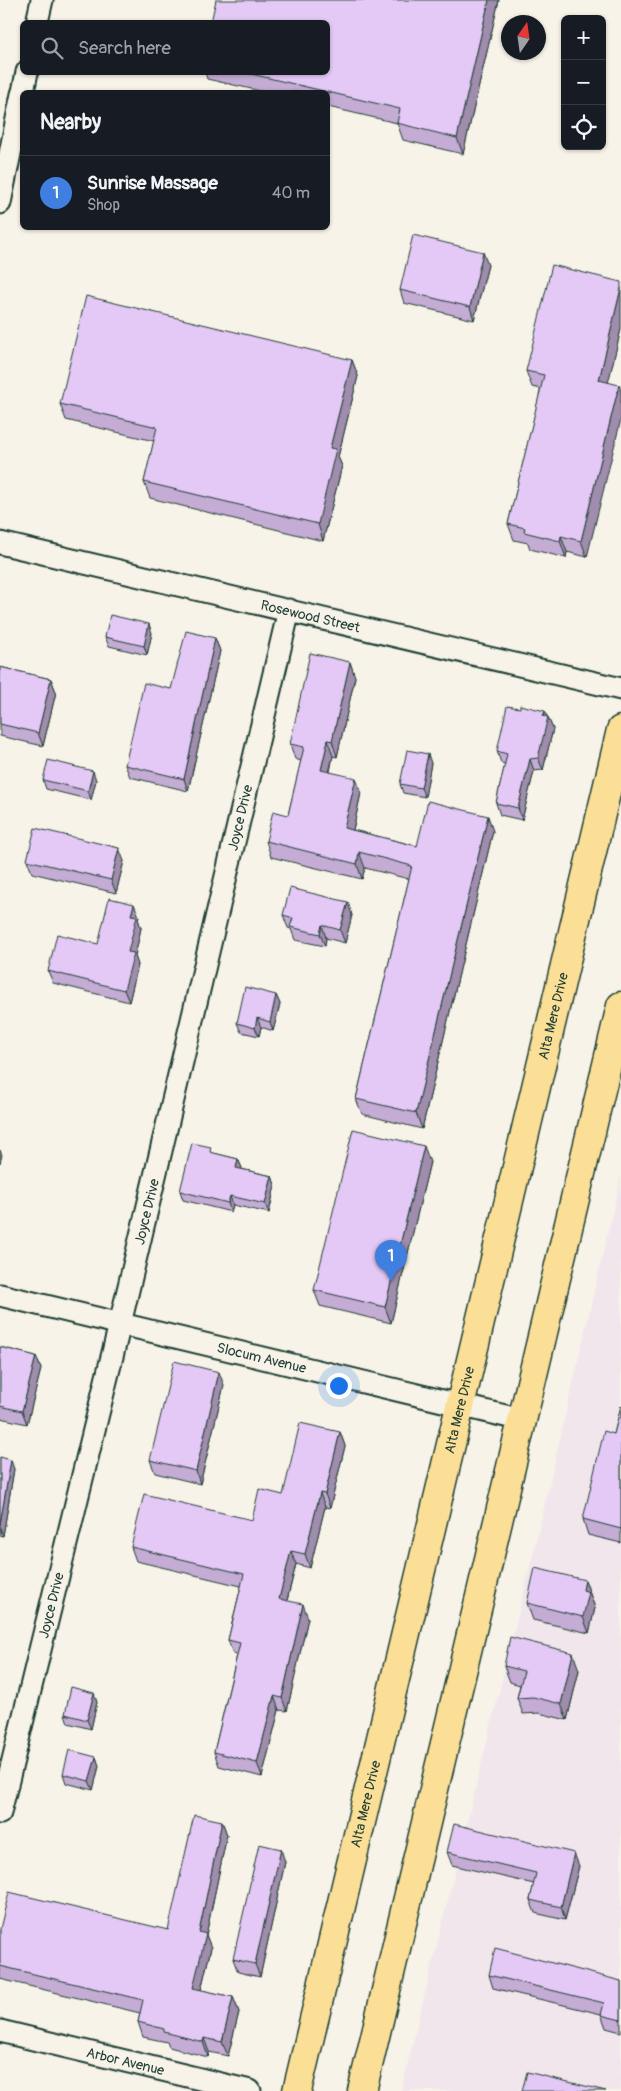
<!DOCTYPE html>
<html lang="en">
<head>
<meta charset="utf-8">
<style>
  body { margin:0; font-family:Pangolin,sans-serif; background:#242831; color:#f1f3f6 }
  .controls { position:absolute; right:15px; top:15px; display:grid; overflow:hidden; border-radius:8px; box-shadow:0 1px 4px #0004 }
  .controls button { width:45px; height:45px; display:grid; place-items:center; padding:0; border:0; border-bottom:1px solid #363941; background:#171b24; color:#f1f3f6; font:25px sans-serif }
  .compass { position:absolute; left:501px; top:15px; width:45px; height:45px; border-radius:50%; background:#171b24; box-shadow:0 1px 4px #0004; rotate:13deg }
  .you { position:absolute; left:338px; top:1385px; width:18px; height:18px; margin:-12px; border:4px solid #fff; border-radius:50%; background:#1a73e8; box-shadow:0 0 0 8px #1a73e833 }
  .badge { display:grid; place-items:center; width:32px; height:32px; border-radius:50%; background:#7c3aed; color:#fff; font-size:16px; font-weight:700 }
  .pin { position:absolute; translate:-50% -41px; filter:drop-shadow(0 1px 2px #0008) }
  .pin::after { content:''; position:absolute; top:26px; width:18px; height:15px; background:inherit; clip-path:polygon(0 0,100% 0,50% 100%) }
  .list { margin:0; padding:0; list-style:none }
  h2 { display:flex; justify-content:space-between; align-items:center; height:65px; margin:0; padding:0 20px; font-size:21px }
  h2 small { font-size:16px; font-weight:400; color:#9ea1a6 }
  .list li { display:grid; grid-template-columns:32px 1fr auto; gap:15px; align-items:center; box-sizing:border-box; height:75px; padding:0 20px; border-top:1px solid #363941 }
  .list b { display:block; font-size:19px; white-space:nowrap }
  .list p { margin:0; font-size:16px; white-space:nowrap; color:#9ea1a6 }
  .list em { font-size:16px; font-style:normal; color:#9ea1a6 }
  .icon { flex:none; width:28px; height:28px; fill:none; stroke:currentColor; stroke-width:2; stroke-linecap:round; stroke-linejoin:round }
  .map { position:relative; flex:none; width:621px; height:2091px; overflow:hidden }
  .search { position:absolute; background:#171b24; box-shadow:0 1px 4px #0004; left:20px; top:20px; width:310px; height:55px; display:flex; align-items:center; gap:12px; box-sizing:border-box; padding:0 18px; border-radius:8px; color:#9ea1a6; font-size:19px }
  .panel { position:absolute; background:#171b24; box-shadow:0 1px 4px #0004; left:20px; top:90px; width:310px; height:140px; border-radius:8px }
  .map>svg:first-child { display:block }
  .built { fill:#f1e6ec }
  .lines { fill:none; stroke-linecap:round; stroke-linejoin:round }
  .minor-casing { stroke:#1f3d34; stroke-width:25 }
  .primary-casing { stroke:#1f3d34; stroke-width:31 }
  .minor { stroke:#f7f3e8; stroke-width:21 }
  .primary { stroke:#fbdf96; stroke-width:28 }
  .wall { fill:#c4acd4; stroke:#1f3d34 }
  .shaded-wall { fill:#a08cac; stroke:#1f3d34 }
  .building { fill:#e4c8f6; stroke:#1f3d34 }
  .labels { text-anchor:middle; stroke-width:4; stroke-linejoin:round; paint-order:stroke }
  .street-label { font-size:14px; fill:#1f3d34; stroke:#f7f3e8 }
</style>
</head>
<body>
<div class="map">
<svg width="621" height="2091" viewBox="0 0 621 2091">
  <rect width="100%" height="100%" fill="#f7f3e8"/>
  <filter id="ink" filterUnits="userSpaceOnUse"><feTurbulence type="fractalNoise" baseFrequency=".02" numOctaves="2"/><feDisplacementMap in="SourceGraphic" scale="10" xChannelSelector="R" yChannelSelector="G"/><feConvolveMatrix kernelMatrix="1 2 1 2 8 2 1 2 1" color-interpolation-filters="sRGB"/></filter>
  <g filter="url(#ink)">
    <path class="built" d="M 621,1176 L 621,2091 L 401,2091 L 534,1550 Z"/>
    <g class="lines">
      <defs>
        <g id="minor">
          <path d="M 37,22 L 42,0"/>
          <path d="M 23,92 L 27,72"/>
          <path d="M 0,203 L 22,94"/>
          <path id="s1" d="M 0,543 L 621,689"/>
          <path id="s2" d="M 0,1295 L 522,1420"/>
          <path id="s3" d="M 0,1813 L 120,1324 L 289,610"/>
          <path id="s4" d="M 0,2031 L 250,2091"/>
        </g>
        <g id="primary">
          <path id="s5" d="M 297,2091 L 621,730"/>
          <path d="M 362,2091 L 621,1006"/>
        </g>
      </defs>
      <use href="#minor" class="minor-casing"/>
      <use href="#primary" class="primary-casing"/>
      <use href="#minor" class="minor"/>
      <use href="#primary" class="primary"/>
    </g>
    <path class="wall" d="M 499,0 L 463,154 L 403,140 L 397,123 L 328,107 L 328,92 L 265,92 L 207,79 L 205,72 L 328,72 Z
      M 488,265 L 474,320 L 404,303 L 400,290 Z
      M 621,329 L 608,382 L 587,557 L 567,552 L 566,558 L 530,549 L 528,543 L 514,540 L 508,524 L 541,389 L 532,387 L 526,371 Z
      M 352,360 L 358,376 L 338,457 L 342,466 L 323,541 L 150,498 L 144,482 L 154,441 L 66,420 L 60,404 Z
      M 152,633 L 147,655 L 109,646 L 105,637 Z
      M 215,638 L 220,651 L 188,791 L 130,777 L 125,765 L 171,689 Z
      M 350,662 L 355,677 L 337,757 L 333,756 L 330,772 L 361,793 L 353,830 L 417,846 L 493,831 L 422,1129 L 362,1114 L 356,1099 L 409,879 L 365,868 L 362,879 L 271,857 L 266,841 L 288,815 L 301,761 L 295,759 L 290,744 Z
      M 0,667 L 51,679 L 56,692 L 43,746 L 0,736 Z
      M 547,716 L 553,729 L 543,770 L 534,771 L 522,820 L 500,815 L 496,803 L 505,764 L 501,763 L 497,751 Z
      M 431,763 L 425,797 L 403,793 L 400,784 Z
      M 43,780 L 96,780 L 91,800 L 46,789 Z
      M 27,860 L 124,861 L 116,893 L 32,873 Z
      M 283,915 L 352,915 L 345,943 L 326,938 L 325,946 L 295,940 L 291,929 L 288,928 Z
      M 139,916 L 138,919 L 141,928 L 135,956 L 138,965 L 129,1002 L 53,983 L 48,971 L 98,944 Z
      M 276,995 L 280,1004 L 273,1031 L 261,1027 L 259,1036 L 241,1032 L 237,1023 Z
      M 213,1153 L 238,1159 L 242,1168 L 241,1169 L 272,1176 L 275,1185 L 269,1213 L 233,1205 L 231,1212 L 183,1200 L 180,1191 Z
      M 430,1162 L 391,1323 L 320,1306 L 314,1290 Z
      M 0,1347 L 36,1356 L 41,1369 L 27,1424 L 0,1418 Z
      M 224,1385 L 200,1484 L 155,1473 L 150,1460 Z
      M 621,1406 L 621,1543 L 588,1535 L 583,1519 L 614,1434 Z
      M 340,1432 L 345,1446 L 330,1508 L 325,1507 L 310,1568 L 296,1564 L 287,1601 L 308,1618 L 287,1711 L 279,1710 L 262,1777 L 219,1766 L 214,1752 L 237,1655 L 233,1654 L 228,1640 L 241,1586 L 136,1561 L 131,1547 L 252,1520 L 283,1495 Z
      M 0,1457 L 14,1469 L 3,1536 L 0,1535 Z
      M 585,1580 L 595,1608 L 589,1633 L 533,1620 L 527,1603 Z
      M 504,1666 L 579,1670 L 567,1720 L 539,1713 L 523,1714 L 517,1698 L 520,1685 L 510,1682 Z
      M 97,1702 L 91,1729 L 68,1723 L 65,1714 Z
      M 96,1757 L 99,1766 L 93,1790 L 66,1783 L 63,1774 Z
      M 222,1821 L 227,1835 L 206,1935 L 211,1948 L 201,1990 L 233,1997 L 239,2012 L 228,2056 L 209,2052 L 208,2057 L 169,2047 L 167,2042 L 143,2037 L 138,2022 L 140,2013 L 0,1979 L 0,1929 L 168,1930 Z
      M 447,1852 L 579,1866 L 565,1920 L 535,1913 L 530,1900 L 534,1884 L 452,1865 Z
      M 285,1862 L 260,1977 L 238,1972 L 233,1959 Z
      M 489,1975 L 621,1981 L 621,2032 L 606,2028 L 601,2014 L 493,1988 Z"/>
    <path class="shaded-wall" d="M 489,0 L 499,0 L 463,154 L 457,138 Z
      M 483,252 L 488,265 L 474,320 L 470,307 Z
      M 621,288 L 621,329 L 605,396 L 599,380 Z
      M 352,360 L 358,376 L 338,457 L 342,466 L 323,541 L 318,524 L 330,448 Z
      M 619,385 L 621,390 L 621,419 L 587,557 L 581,541 Z
      M 561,536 L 567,552 L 566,558 L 560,541 Z
      M 149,624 L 152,633 L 147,655 L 144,646 Z
      M 215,638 L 220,651 L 188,791 L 184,779 Z
      M 350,662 L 355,677 L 337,757 L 332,741 Z
      M 51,679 L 56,692 L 43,746 L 38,733 Z
      M 545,711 L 548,719 L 548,717 L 553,729 L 543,770 L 538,758 Z
      M 328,740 L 333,756 L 326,785 L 321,770 Z
      M 428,754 L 431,763 L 425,797 L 421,788 Z
      M 530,759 L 534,771 L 522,820 L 518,808 Z
      M 93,771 L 96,780 L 91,800 L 88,791 Z
      M 356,778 L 361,793 L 350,843 L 344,828 Z
      M 488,816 L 493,831 L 422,1129 L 416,1113 Z
      M 119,848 L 124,861 L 116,893 L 111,880 Z
      M 359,852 L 365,868 L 362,879 L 357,864 Z
      M 348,902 L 352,915 L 345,943 L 340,930 Z
      M 134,904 L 139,916 L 138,919 L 141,928 L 135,956 L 138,965 L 129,1002 L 124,990 L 131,915 Z
      M 322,925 L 326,938 L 325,946 L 320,934 Z
      M 276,995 L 280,1004 L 273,1031 L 270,1022 Z
      M 257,1018 L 261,1027 L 259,1036 L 255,1028 Z
      M 424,1146 L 430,1162 L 391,1323 L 385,1307 Z
      M 0,1150 L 2,1155 L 0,1163 Z
      M 238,1159 L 242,1168 L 239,1177 L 236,1168 Z
      M 272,1176 L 275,1185 L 269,1213 L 265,1204 Z
      M 230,1196 L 233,1205 L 231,1212 L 228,1203 Z
      M 36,1356 L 41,1369 L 27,1424 L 22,1411 Z
      M 219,1372 L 224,1385 L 200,1484 L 196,1471 Z
      M 340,1432 L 345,1446 L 330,1508 L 325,1494 Z
      M 11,1460 L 14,1469 L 3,1536 L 0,1528 L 0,1524 Z
      M 320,1493 L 325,1507 L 310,1568 L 305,1554 Z
      M 291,1551 L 296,1564 L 284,1612 L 279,1599 Z
      M 585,1580 L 595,1608 L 589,1633 L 583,1617 L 583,1590 Z
      M 303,1604 L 308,1618 L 287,1711 L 282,1698 Z
      M 573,1653 L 579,1670 L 567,1720 L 561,1704 Z
      M 94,1693 L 97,1702 L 91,1729 L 87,1720 Z
      M 274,1696 L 279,1710 L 262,1777 L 257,1763 Z
      M 96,1757 L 99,1766 L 93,1790 L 89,1781 Z
      M 222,1821 L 227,1835 L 206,1935 L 211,1948 L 198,2002 L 193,1988 L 199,1932 Z
      M 281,1849 L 285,1862 L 260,1977 L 255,1964 Z
      M 574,1853 L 579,1866 L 565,1920 L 561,1907 Z
      M 233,1997 L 239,2012 L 228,2056 L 222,2042 Z
      M 204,2038 L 209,2052 L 208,2057 L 203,2042 Z"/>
    <path class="building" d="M 216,0 L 489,0 L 457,138 L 397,123 L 400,109 L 243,72 L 328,72 L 328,22 L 211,22 Z
      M 413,235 L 483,252 L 470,307 L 400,290 Z
      M 552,265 L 621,282 L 621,288 L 599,380 L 619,385 L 581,541 L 561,536 L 560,541 L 524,532 L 525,528 L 508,524 L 544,375 L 526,371 Z
      M 86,296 L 352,360 L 330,448 L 336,449 L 318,524 L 144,482 L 157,427 L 60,404 Z
      M 110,615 L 149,624 L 144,646 L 105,637 Z
      M 186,631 L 215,638 L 184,779 L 125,765 L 144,683 L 171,689 Z
      M 310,653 L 350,662 L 332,741 L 328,740 L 321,770 L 356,778 L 344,828 L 417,846 L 428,801 L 488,816 L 416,1113 L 356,1099 L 412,866 L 359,852 L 357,864 L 266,841 L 273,811 L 288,815 L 304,747 L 290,744 Z
      M 0,667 L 51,679 L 38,733 L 0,724 Z
      M 520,705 L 545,711 L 543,716 L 548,717 L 538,758 L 530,759 L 518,808 L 496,803 L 507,754 L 497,751 L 507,706 L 520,708 Z
      M 407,750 L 428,754 L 421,788 L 400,784 Z
      M 48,760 L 93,771 L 88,791 L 43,780 Z
      M 35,828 L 119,848 L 111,880 L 27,860 Z
      M 290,888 L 348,902 L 340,930 L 322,925 L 320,934 L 290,927 L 293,918 L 283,915 Z
      M 109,898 L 134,904 L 131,915 L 137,916 L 128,952 L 134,953 L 124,990 L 48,971 L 57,934 L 98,944 Z
      M 245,987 L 276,995 L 270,1022 L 257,1018 L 255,1028 L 237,1023 Z
      M 353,1129 L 424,1146 L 385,1307 L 314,1290 Z
      M 192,1143 L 211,1147 L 210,1152 L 238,1159 L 236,1168 L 272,1176 L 265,1204 L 230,1196 L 228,1203 L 180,1191 Z
      M 0,1347 L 36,1356 L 22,1411 L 0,1406 Z
      M 174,1361 L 219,1372 L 196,1471 L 150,1460 Z
      M 621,1406 L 621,1529 L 583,1519 L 604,1431 L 614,1434 Z
      M 300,1423 L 340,1432 L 325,1494 L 320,1493 L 305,1554 L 291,1551 L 279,1599 L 303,1604 L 282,1698 L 274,1696 L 257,1763 L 214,1752 L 240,1643 L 228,1640 L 244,1574 L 131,1547 L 144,1494 L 252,1520 L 259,1489 L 283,1495 Z
      M 0,1457 L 11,1460 L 0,1524 Z
      M 535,1568 L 585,1580 L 583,1590 L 589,1592 L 583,1617 L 527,1603 Z
      M 510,1637 L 573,1653 L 561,1704 L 533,1697 L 517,1698 L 524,1671 L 504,1666 Z
      M 71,1687 L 94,1693 L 87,1720 L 65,1714 Z
      M 69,1750 L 96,1757 L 89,1781 L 63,1774 Z
      M 194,1815 L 222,1821 L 199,1932 L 206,1934 L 193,1988 L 233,1997 L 222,2042 L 204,2038 L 203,2042 L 164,2032 L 164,2029 L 138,2022 L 143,2000 L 0,1966 L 0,1929 L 9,1892 L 168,1930 Z
      M 454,1824 L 574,1853 L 561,1907 L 530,1900 L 536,1873 L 447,1852 Z
      M 259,1844 L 281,1849 L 255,1964 L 233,1959 Z
      M 495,1948 L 621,1981 L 621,2020 L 601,2015 L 604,2003 L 489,1975 Z
      M 527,2072 L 606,2091 L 522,2091 Z"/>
  </g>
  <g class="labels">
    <g class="street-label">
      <text dy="5" stroke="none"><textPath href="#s1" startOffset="319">Rosewood Street</textPath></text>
      <text dy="5" stroke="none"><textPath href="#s3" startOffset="1024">Joyce Drive</textPath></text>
      <text dy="5" stroke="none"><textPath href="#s5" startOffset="1105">Alta Mere Drive</textPath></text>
      <text dy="5" stroke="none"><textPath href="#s3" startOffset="619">Joyce Drive</textPath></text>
      <text dy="5" stroke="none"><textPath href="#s2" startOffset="269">Slocum Avenue</textPath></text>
      <text dy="5" stroke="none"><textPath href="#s5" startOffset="700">Alta Mere Drive</textPath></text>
      <text dy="5" stroke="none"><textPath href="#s3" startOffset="214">Joyce Drive</textPath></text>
      <text dy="5" stroke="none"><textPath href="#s5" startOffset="295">Alta Mere Drive</textPath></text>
      <text dy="5" stroke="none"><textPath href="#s4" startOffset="129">Arbor Avenue</textPath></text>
    </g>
  </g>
</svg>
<div class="controls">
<button>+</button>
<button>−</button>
<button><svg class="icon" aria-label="locate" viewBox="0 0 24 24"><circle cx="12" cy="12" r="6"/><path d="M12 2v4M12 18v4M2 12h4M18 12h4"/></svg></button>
</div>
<svg class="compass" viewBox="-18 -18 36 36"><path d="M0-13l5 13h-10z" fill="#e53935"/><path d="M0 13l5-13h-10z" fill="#9ea1a6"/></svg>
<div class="you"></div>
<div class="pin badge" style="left:391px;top:1281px;background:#3f7fe0">1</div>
<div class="search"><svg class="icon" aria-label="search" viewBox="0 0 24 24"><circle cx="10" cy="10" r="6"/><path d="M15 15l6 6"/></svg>Search here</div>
<section class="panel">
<h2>Nearby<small></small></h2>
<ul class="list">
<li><span class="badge" style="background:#3f7fe0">1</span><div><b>Sunrise Massage</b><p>Shop</p></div><em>40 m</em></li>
</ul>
</section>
</div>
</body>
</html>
